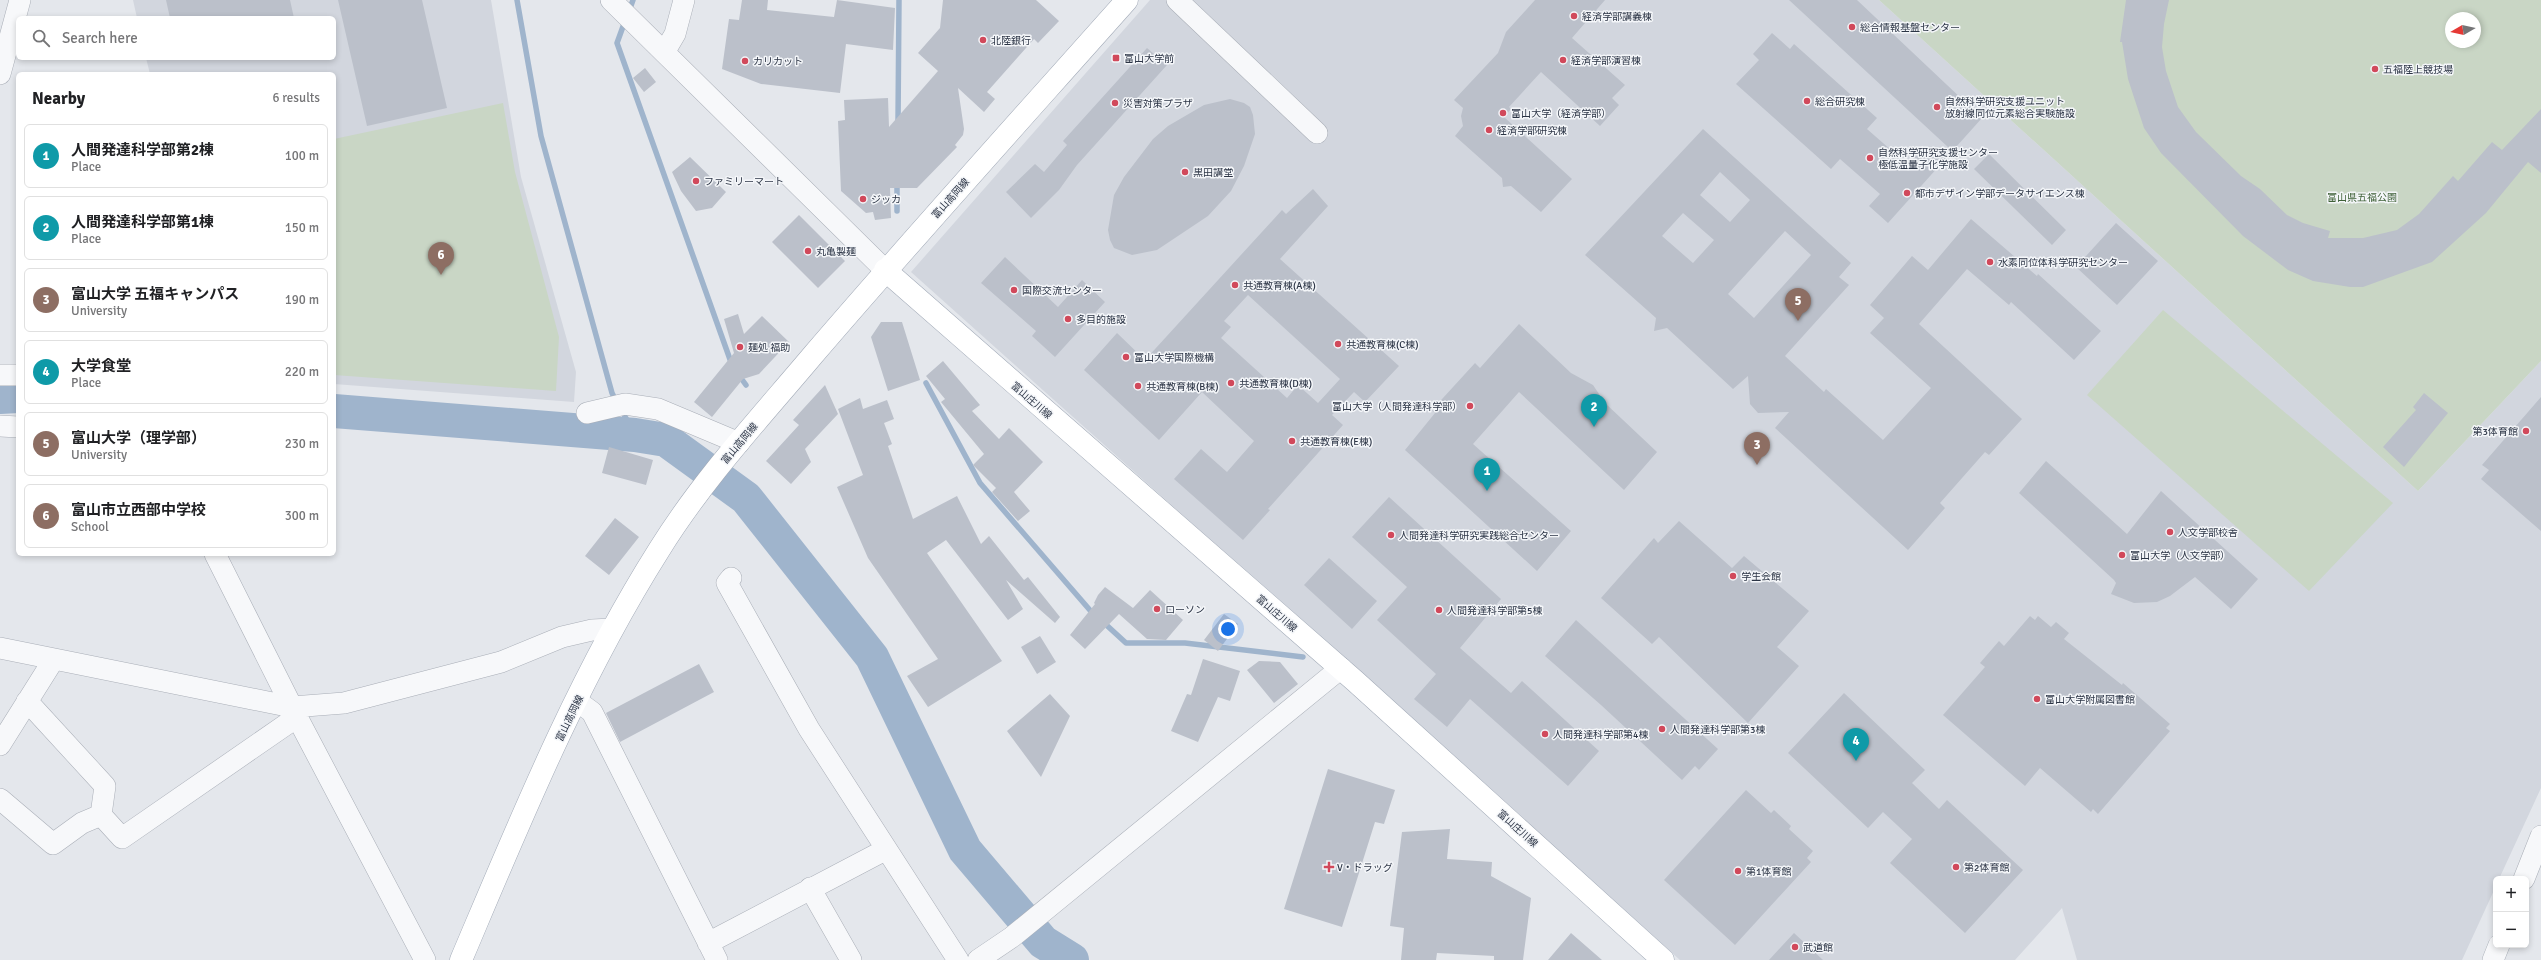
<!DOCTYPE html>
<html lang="en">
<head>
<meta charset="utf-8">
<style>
  body { margin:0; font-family:Signika,"Noto Sans JP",sans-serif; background:#f2f2f2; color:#202124 }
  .controls { position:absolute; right:12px; bottom:12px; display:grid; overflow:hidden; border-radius:6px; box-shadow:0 2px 6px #0003 }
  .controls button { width:36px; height:36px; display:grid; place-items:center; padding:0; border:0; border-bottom:1px solid #e0e0e0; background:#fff; color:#202124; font:20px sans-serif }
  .compass { position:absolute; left:2445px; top:12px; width:36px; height:36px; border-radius:50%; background:#fff; box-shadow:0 2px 6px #0003; rotate:261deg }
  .you { position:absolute; left:1228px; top:629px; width:14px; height:14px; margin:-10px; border:3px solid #fff; border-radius:50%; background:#1a73e8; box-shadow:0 0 0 6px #1a73e833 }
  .badge { display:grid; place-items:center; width:26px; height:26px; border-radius:50%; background:#d93025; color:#fff; font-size:13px; font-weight:700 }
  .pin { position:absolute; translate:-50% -33px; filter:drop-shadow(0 1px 2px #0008) }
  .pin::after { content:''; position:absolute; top:21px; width:14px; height:12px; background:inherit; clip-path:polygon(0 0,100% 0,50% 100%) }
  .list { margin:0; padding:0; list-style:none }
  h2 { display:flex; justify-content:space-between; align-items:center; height:52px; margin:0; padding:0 16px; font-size:17px }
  h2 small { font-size:13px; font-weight:400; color:#757577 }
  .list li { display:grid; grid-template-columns:26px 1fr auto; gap:12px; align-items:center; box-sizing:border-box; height:64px; margin:0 8px 8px; padding:0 8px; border:1px solid #e0e0e0; border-radius:6px }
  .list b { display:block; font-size:15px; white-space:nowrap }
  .list p { margin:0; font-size:13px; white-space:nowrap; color:#757577 }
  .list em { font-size:13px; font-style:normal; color:#757577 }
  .icon { flex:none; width:22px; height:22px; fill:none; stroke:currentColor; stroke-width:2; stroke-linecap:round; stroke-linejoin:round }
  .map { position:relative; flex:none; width:2541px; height:960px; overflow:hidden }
  .search { position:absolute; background:#fff; box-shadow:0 2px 6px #0003; left:16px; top:16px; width:320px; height:44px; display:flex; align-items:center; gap:10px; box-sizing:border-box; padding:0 14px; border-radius:6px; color:#757577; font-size:15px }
  .panel { position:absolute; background:#fff; box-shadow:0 2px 6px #0003; left:16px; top:72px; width:320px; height:484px; border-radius:6px }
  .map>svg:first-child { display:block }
  .built { fill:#d2d6de }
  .green { fill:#c9d6c5; fill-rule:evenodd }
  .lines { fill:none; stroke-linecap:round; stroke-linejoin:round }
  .stream { stroke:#9fb4cc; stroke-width:5.5 }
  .river { stroke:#9fb4cc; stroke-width:34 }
  .building { fill:#bbc0ca; fill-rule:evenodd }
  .minor-casing { stroke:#a9aeb7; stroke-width:22 }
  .major-casing { stroke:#a3abb8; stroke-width:23 }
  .minor { stroke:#f7f8fa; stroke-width:21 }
  .major { stroke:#fff; stroke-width:22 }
  .poi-dot { fill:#d1495b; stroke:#f4f6f9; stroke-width:1.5 }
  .labels { text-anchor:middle; stroke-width:3; stroke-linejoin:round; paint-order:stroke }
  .poi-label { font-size:10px; fill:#2b3445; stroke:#f4f6f9; text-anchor:start }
  .park-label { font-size:10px; fill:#3f6138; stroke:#f4f6f9 }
  .street-label { font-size:10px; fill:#2b3445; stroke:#f4f6f9 }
</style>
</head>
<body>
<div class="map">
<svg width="2541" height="960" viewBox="0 0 2541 960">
  <rect width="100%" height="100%" fill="#e4e7ec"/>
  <path class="built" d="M 133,0 L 491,0 L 521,177 L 576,372 L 574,402 L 334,384 L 334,74 L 150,74 L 146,58 L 334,58 L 334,18 L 137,18 Z
    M 1150,0 L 1879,0 L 2418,491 L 2541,361 L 2541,788 L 2499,879 L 2496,879 L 2496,886 L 2462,960 L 2077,960 L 2062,908 L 2015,960 L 1680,960 L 911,272 Z"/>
  <path class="green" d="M 1879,0 L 2541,0 L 2541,361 L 2418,491 ZM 2451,18 L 2475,18 L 2475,42 L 2451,42 Z
    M 503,103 L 515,172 L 559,337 L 556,391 L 334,375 L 334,139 Z
    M 2163,310 L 2393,503 L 2309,591 L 2087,395 Z"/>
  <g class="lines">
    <path class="stream" d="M 517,0 L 541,136 L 612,393 L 616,401
      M 629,11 L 633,0
      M 625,21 L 617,43 L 732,365
      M 898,122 L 899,0
      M 897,211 L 897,181
      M 738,374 L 746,385
      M 926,383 L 980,483 L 1095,616
      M 621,409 L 635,435
      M 1102,621 L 1126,643 L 1185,643 L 1303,657"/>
    <path class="river" d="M 0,397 L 18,396
      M 334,411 L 635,435 L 666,440 L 746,498 L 872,657 L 965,850 L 1043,942 L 1072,960"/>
  </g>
  <path class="building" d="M 166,0 L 290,0 L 294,18 L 170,18 Z
    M 338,0 L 422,0 L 447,108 L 367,126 Z
    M 742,0 L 768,0 L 767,10 L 834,17 L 837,0 L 895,8 L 893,50 L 846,44 L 840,93 L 761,84 L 722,69 L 729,19 L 739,20 Z
    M 943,0 L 1036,0 L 1059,21 L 1038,43 L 1034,39 L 987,92 L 995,99 L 984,112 L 958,88 L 964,129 L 963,135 L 955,145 L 957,147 L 917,188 L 890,188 L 891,218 L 875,220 L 873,212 L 866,213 L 841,191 L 838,121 L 845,120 L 844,100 L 888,98 L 889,127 L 938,71 L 918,53 L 940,28 Z
    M 1535,0 L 1605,0 L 1572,38 L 1625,85 L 1612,98 L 1619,105 L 1600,126 L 1541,72 L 1509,107 L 1511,109 L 1504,117 L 1572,179 L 1541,212 L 1511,186 L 1503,187 L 1502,178 L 1455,136 L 1463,126 L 1461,116 L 1463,108 L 1454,100 L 1498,53 L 1506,32 Z
    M 1789,0 L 1857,0 L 1982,118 L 1888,223 L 1869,206 L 1880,194 L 1840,159 L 1831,169 L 1736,84 L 1759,60 L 1753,54 L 1772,33 L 1790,49 L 1794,44 L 1877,118 L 1867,129 L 1907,164 L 1916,153 L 1949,148 Z
    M 2126,0 L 2169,0 L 2164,24 L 2162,47 L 2166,71 L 2178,107 L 2196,132 L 2241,176 L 2260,189 L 2287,215 L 2303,223 L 2330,231 L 2328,238 L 2363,238 L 2397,230 L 2419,214 L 2453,176 L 2458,181 L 2492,142 L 2502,150 L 2541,109 L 2541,173 L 2528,162 L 2486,213 L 2432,262 L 2363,287 L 2350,287 L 2313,281 L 2288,270 L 2243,236 L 2161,153 L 2144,128 L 2128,79 L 2122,42 L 2120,42 Z
    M 1147,48 L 1167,65 L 1077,165 L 1059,190 L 1031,218 L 1006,192 L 1035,164 L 1044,172 L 1067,145 L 1063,141 Z
    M 645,68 L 656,82 L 644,92 L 633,78 Z
    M 1230,99 L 1244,103 L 1250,107 L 1253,115 L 1255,134 L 1244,166 L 1231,191 L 1208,216 L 1157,250 L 1132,255 L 1114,248 L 1110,240 L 1108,230 L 1114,195 L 1124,177 L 1153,139 L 1168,126 L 1204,105 Z
    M 1703,129 L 1851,263 L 1839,277 L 1849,285 L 1785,356 L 1824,392 L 1826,389 L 1883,440 L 1931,388 L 1870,333 L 1884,318 L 1870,305 L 1912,256 L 1928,270 L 1971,219 L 2037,276 L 2038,274 L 2101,331 L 2074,360 L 2011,302 L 2009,305 L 1967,269 L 1919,324 L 2022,419 L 1989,455 L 1985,452 L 1940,503 L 1945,508 L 1908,550 L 1775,428 L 1789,412 L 1758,413 L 1750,404 L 1748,376 L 1733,389 L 1667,328 L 1654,331 L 1656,318 L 1585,255 ZM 1720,172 L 1750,200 L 1730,222 L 1700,195 ZM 1683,213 L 1714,240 L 1693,263 L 1662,236 ZM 1785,231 L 1811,255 L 1754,318 L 1728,294 Z
    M 1989,154 L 2066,230 L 2052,245 L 1974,169 Z
    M 690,157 L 726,192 L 712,208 L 696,211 L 681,191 L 672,172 Z
    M 1313,189 L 1328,206 L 1280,259 L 1399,366 L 1365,402 L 1354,392 L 1332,415 L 1343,425 L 1268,509 L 1270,510 L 1243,540 L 1174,479 L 1201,449 L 1227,472 L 1254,441 L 1202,392 L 1159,440 L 1084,370 L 1117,333 L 1145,360 L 1282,210 L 1286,214 ZM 1248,295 L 1340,379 L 1318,403 L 1298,385 L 1287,398 L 1221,338 L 1231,327 L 1224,321 Z
    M 799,215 L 845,261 L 818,288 L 772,242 Z
    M 2116,223 L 2158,261 L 2117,305 L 2076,267 Z
    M 1005,257 L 1058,307 L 1082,280 L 1105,302 L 1055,357 L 1032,336 L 1036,331 L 981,283 Z
    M 738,314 L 744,334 L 762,316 L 789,342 L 759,374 L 743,379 L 712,417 L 694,402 L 734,353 L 724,319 Z
    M 881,322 L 902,322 L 920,380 L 888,391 L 871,337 Z
    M 1519,324 L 1571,373 L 1593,385 L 1605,403 L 1657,452 L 1624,490 L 1519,392 L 1473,444 L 1571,531 L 1537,571 L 1405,450 L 1435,413 L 1432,410 L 1475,363 L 1480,368 Z
    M 943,361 L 980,405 L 972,411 L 999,439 L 1009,428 L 1043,462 L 1014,492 L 1030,511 L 1018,521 L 992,492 L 996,488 L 973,465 L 984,454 L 941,402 L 945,399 L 926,376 Z
    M 825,385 L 838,414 L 805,449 L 811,462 L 791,484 L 766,461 L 799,425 L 793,420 Z
    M 2424,393 L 2448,413 L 2404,467 L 2383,447 L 2416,410 L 2413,407 Z
    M 2541,397 L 2541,531 L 2481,479 L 2489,470 L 2482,465 Z
    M 860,398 L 863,409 L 887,400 L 894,419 L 884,423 L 892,444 L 888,446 L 913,519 L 957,496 L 981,544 L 989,536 L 1024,580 L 1028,577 L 1060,617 L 1055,623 L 1006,580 L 1023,609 L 1008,620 L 946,540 L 927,553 L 1002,661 L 928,707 L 907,676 L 938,659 L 868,558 L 837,487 L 863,475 L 838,409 Z
    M 609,447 L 653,460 L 646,485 L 602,473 Z
    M 2046,461 L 2127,534 L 2161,491 L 2258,579 L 2231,609 L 2195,577 L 2170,596 L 2157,602 L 2134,603 L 2111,594 L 2116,583 L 2114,580 L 2019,493 Z
    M 1389,497 L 1501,599 L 1460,648 L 1511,693 L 1522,681 L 1599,751 L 1568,786 L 1470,699 L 1447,727 L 1414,699 L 1436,674 L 1377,620 L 1407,587 L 1352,537 Z
    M 615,518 L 639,537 L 609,575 L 585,556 Z
    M 1679,521 L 1732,568 L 1744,556 L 1809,611 L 1777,647 L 1799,666 L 1748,723 L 1659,637 L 1652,644 L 1601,598 L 1654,538 L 1658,543 Z
    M 1329,558 L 1377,601 L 1352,629 L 1304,585 Z
    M 1105,587 L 1133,608 L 1150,590 L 1183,620 L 1166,640 L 1147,639 L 1119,614 L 1085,649 L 1070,635 L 1095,604 L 1094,603 L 1098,595 Z
    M 1224,614 L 1238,624 L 1218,651 L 1204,640 Z
    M 2030,616 L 2035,620 L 2038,616 L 2051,627 L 2056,622 L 2069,633 L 2064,639 L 2122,685 L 2123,683 L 2170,724 L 2166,728 L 2170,731 L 2098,814 L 2093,809 L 2091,812 L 2040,768 L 2025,786 L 1943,715 L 1985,667 L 1980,663 L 1999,641 L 2004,646 Z
    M 1576,620 L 1718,749 L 1699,770 L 1695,766 L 1682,780 L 1601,705 L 1545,656 Z
    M 1040,636 L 1056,662 L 1037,674 L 1021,647 Z
    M 1203,659 L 1240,671 L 1230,701 L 1218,697 L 1198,742 L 1171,731 L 1187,694 L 1191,695 Z
    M 1259,661 L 1280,662 L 1298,684 L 1274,703 L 1247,670 Z
    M 699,664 L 714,692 L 620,742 L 606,713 Z
    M 1844,693 L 1925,770 L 1912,783 L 1939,809 L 1947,800 L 2023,870 L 1965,933 L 1890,863 L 1912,839 L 1883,812 L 1868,828 L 1788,753 Z
    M 1050,694 L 1070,716 L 1041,777 L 1007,731 Z
    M 1328,769 L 1395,790 L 1384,824 L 1375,822 L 1342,927 L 1284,909 Z
    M 1746,790 L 1771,813 L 1774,810 L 1791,826 L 1789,829 L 1813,851 L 1807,858 L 1811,862 L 1735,945 L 1664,880 Z
    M 1450,829 L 1447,859 L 1492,862 L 1491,876 L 1531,898 L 1523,960 L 1494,960 L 1494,956 L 1437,953 L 1436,960 L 1401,960 L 1404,928 L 1390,926 L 1402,832 Z
    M 1571,933 L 1602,960 L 1548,960 Z
    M 1794,933 L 1823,960 L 1769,960 Z"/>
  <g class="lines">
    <defs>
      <path id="minor" d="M 611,0 L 885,270
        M 1177,0 L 1317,133
        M 665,51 L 675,34 L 684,0
        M 0,74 L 20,0
        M 0,375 L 18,375
        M 587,413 L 625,404 L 658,409 L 739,443
        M 0,426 L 18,427
        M 215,554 L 297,717 L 425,960
        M 731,578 L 727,583 L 809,729 L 958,960
        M 0,648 L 292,707 L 344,703 L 501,662 L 562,637 L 592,630 L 612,629
        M 577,701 L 592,712 L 717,960
        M 0,745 L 54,659
        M 0,799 L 53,844 L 82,823 L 101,815 L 105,786 L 27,701
        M 101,815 L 122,838 L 297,717
        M 2524,879 L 2541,836
        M 810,888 L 851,960
        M 708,943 L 885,850
        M 978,960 L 1012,937 L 1341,668
        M 2493,960 L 2499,945"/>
      <path id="major" d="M 885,270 L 1355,681 L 1663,960
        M 461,960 C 520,821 578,678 659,550 C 703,479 760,418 813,355 C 916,235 1022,118 1127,0"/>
    </defs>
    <use href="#minor" class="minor-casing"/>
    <use href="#major" class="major-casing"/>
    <use href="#minor" class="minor"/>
    <use href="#major" class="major"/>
  </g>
  <g class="poi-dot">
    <circle cx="1574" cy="16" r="4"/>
    <circle cx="1852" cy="27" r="4"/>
    <circle cx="983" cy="40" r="4"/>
    <rect x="1112" y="54" width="8" height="8" rx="2"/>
    <circle cx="1563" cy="60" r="4"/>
    <circle cx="745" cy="61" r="4"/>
    <circle cx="2375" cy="69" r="4"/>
    <circle cx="1807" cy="101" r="4"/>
    <circle cx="1115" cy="103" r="4"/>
    <circle cx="1937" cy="107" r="4"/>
    <circle cx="1503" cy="113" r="4"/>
    <circle cx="1489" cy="130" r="4"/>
    <circle cx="1870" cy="158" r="4"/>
    <circle cx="1185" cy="172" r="4"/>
    <circle cx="696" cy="181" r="4"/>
    <circle cx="1907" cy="193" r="4"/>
    <circle cx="863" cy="199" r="4"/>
    <circle cx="808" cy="251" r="4"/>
    <circle cx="1990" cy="262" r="4"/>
    <circle cx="1235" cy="285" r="4"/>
    <circle cx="1014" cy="290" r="4"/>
    <circle cx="1068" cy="319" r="4"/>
    <circle cx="1338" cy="344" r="4"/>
    <circle cx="740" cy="347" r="4"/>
    <circle cx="1126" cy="357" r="4"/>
    <circle cx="1231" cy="383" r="4"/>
    <circle cx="1138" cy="386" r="4"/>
    <circle cx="1470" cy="406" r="4"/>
    <circle cx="2526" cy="431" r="4"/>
    <circle cx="1292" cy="441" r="4"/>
    <circle cx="2170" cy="532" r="4"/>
    <circle cx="1391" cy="535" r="4"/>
    <circle cx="2122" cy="555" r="4"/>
    <circle cx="1733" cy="576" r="4"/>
    <circle cx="1157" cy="609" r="4"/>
    <circle cx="1439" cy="610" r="4"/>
    <circle cx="2037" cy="699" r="4"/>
    <circle cx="1662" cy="729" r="4"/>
    <circle cx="1545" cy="734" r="4"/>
    <path d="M1327 861h4v4h4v4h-4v4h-4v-4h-4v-4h4z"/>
    <circle cx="1956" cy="867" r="4"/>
    <circle cx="1738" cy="871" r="4"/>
    <circle cx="1795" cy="947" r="4"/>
  </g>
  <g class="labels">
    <g class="poi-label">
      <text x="1582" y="20">経済学部講義棟</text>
      <text x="1860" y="31">総合情報基盤センター</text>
      <text x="991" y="44">北陸銀行</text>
      <text x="1124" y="62">富山大学前</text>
      <text x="1571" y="64">経済学部演習棟</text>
      <text x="753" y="65">カリカット</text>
      <text x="2383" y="73">五福陸上競技場</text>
      <text x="1815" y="105">総合研究棟</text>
      <text x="1945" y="105">自然科学研究支援ユニット<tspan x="1945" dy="12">放射線同位元素総合実験施設</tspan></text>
      <text x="1123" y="107">災害対策プラザ</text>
      <text x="1511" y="117">富山大学（経済学部）</text>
      <text x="1497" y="134">経済学部研究棟</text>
      <text x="1878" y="156">自然科学研究支援センター<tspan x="1878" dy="12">極低温量子化学施設</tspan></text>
      <text x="1193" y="176">黒田講堂</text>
      <text x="704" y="185">ファミリーマート</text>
      <text x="1915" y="197">都市デザイン学部データサイエンス棟</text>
      <text x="871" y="203">ジッカ</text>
      <text x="816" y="255">丸亀製麺</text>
      <text x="1998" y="266">水素同位体科学研究センター</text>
      <text x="1243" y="289">共通教育棟(A棟)</text>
      <text x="1022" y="294">国際交流センター</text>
      <text x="1076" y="323">多目的施設</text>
      <text x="1346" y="348">共通教育棟(C棟)</text>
      <text x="748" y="351">麺処 福助</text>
      <text x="1134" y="361">富山大学国際機構</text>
      <text x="1239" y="387">共通教育棟(D棟)</text>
      <text x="1146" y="390">共通教育棟(B棟)</text>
      <text x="1462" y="410" text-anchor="end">富山大学（人間発達科学部）</text>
      <text x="2518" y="435" text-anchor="end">第3体育館</text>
      <text x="1300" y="445">共通教育棟(E棟)</text>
      <text x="2178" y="536">人文学部校舎</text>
      <text x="1399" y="539">人間発達科学研究実践総合センター</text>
      <text x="2130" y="559">富山大学（人文学部）</text>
      <text x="1741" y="580">学生会館</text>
      <text x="1165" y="613">ローソン</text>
      <text x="1447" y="614">人間発達科学部第5棟</text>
      <text x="2045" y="703">富山大学附属図書館</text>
      <text x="1670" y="733">人間発達科学部第3棟</text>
      <text x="1553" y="738">人間発達科学部第4棟</text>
      <text x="1337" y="871">V・ドラッグ</text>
      <text x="1964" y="871">第2体育館</text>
      <text x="1746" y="875">第1体育館</text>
      <text x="1803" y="951">武道館</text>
    </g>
    <g class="park-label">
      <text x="2362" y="201">富山県五福公園</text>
    </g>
    <g class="street-label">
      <text transform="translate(950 198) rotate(-48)" y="4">富山高岡線</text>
      <text transform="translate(1032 400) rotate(41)" y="4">富山庄川線</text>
      <text transform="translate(739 443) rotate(-50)" y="4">富山高岡線</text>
      <text transform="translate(1277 613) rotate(41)" y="4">富山庄川線</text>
      <text transform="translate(569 718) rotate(-64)" y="4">富山高岡線</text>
      <text transform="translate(1518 828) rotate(42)" y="4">富山庄川線</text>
    </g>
  </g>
</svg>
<div class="controls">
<button>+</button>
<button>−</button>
</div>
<svg class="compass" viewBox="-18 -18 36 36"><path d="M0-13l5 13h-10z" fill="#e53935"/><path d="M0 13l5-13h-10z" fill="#757577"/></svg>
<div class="you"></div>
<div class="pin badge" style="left:1487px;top:491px;background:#0f9aa8">1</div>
<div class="pin badge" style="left:1594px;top:427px;background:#0f9aa8">2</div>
<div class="pin badge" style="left:1757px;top:465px;background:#8d6e63">3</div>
<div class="pin badge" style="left:1856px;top:761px;background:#0f9aa8">4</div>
<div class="pin badge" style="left:1798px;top:321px;background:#8d6e63">5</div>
<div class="pin badge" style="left:441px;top:275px;background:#8d6e63">6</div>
<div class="search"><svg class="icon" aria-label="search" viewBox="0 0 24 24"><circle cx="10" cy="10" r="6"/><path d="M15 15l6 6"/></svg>Search here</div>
<section class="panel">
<h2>Nearby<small>6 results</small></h2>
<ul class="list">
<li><span class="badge" style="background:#0f9aa8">1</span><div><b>人間発達科学部第2棟</b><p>Place</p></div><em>100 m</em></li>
<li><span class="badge" style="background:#0f9aa8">2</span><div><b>人間発達科学部第1棟</b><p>Place</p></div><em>150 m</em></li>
<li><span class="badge" style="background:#8d6e63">3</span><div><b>富山大学 五福キャンパス</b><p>University</p></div><em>190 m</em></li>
<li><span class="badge" style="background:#0f9aa8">4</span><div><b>大学食堂</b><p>Place</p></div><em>220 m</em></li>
<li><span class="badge" style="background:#8d6e63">5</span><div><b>富山大学（理学部）</b><p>University</p></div><em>230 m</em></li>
<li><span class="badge" style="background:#8d6e63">6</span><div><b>富山市立西部中学校</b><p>School</p></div><em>300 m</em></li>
</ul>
</section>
</div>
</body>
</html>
